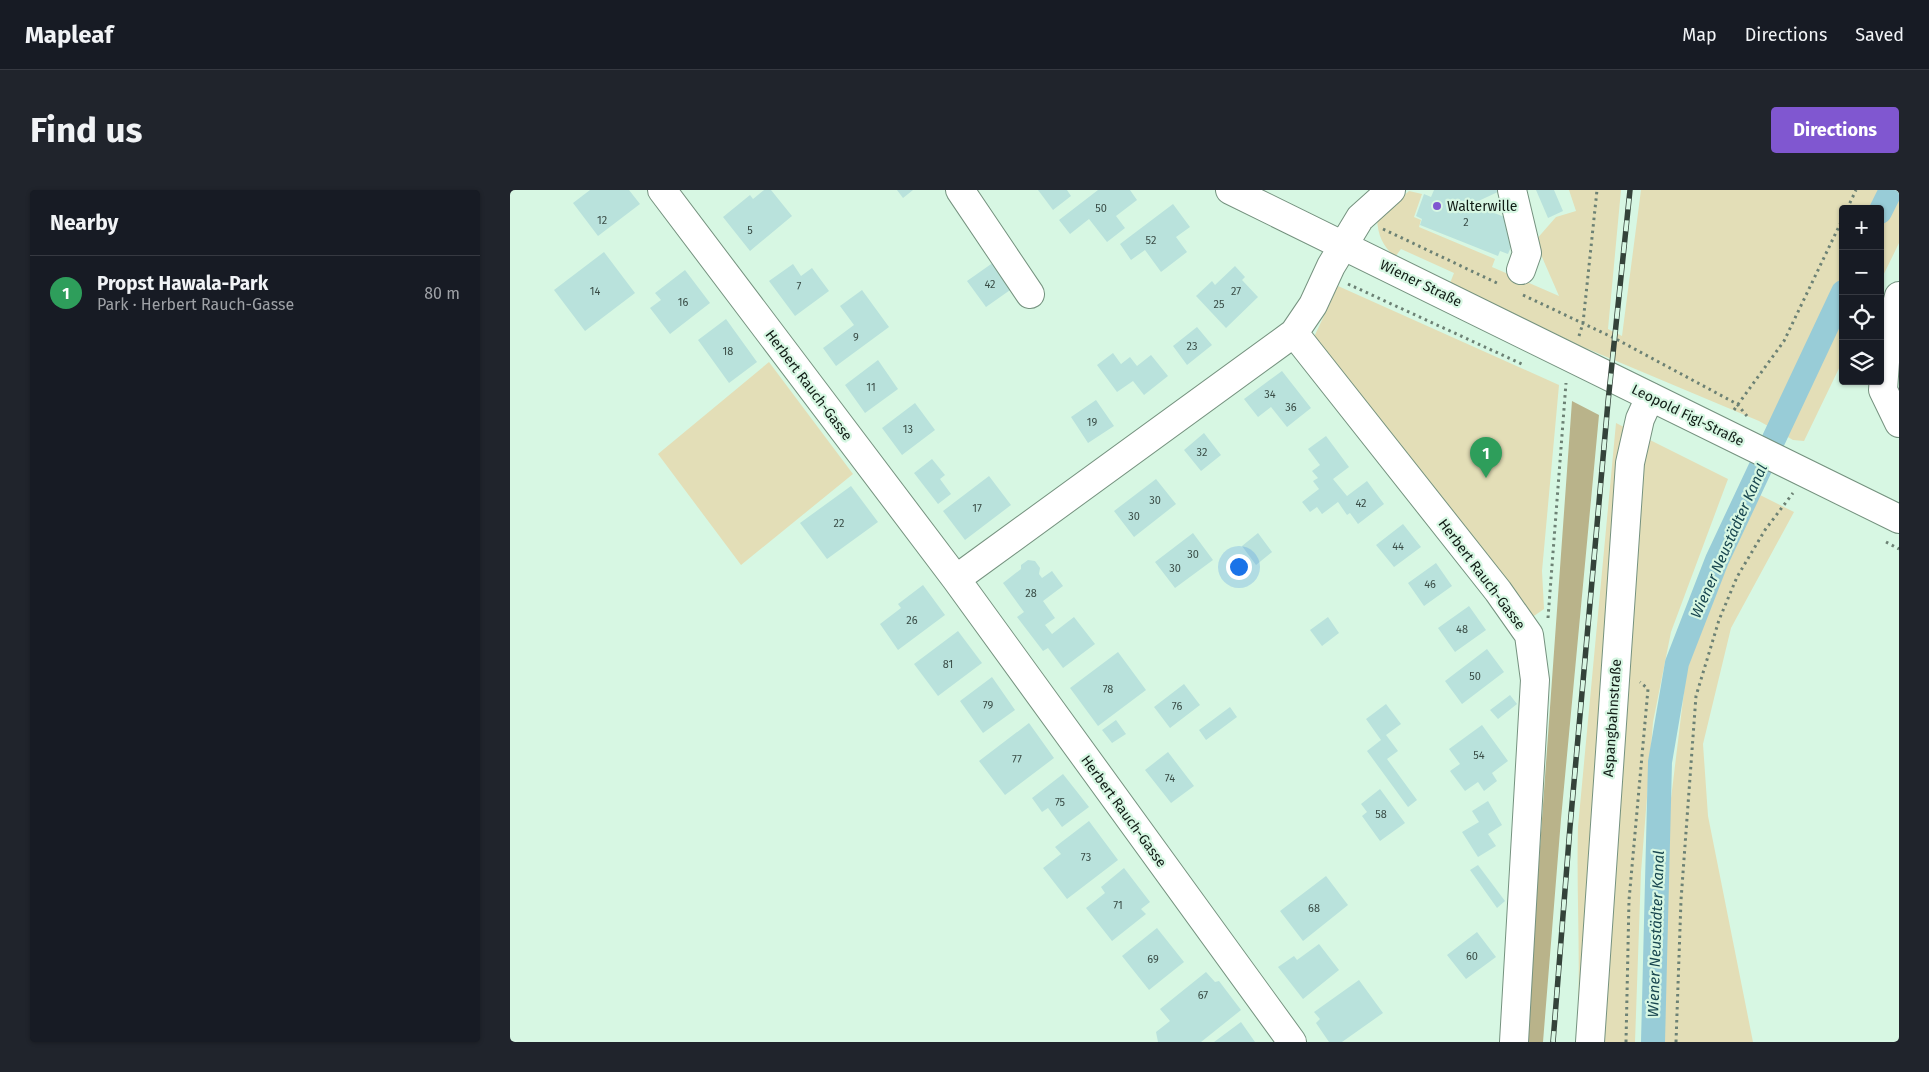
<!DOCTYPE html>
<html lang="en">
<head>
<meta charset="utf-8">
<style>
  body { margin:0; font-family:"Fira Sans",sans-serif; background:#20242c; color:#f1f3f6 }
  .controls { position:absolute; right:15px; top:15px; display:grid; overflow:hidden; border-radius:5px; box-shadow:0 1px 4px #0004 }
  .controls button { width:45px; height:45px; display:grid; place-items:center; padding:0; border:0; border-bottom:1px solid #363941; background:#171b24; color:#f1f3f6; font:25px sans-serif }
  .you { position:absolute; left:728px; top:376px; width:18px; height:18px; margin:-12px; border:4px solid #fff; border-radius:50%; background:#1a73e8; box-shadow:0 0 0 8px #1a73e833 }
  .badge { display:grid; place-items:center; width:32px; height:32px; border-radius:50%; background:#8057d0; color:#fff; font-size:16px; font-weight:700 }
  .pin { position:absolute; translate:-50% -41px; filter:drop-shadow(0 1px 2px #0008) }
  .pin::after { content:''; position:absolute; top:26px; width:18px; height:15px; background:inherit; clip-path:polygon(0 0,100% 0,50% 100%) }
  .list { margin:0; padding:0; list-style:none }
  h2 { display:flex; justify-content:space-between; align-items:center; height:65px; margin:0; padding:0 20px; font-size:21px }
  h2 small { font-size:16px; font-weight:400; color:#9ea1a6 }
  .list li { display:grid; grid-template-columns:32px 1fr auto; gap:15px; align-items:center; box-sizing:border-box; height:75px; padding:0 20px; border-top:1px solid #363941 }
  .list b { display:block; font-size:19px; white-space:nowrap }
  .list p { margin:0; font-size:16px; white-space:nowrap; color:#9ea1a6 }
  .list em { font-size:16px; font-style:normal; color:#9ea1a6 }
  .icon { flex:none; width:28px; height:28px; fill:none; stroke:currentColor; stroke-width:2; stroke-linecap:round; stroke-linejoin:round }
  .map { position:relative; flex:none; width:1389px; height:852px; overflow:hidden; border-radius:5px }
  header { display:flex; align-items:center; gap:30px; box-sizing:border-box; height:70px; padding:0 25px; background:#171b24; border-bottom:1px solid #363941 }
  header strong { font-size:24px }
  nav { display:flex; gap:28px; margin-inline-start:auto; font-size:18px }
  .intro { display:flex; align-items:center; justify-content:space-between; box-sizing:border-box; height:120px; padding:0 30px }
  h1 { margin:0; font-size:35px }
  .button { padding:12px 22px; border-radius:5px; background:#8057d0; color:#fff; font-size:18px; font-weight:700 }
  main { display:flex; gap:30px; padding:0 30px }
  aside { flex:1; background:#171b24; border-radius:5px; box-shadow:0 1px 4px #0004 }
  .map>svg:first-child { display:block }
  .green { fill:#e3deb7 }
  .forest { fill:#b9b38a }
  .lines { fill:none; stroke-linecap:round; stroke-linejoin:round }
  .canal { stroke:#98ccd7; stroke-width:24 }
  .building { fill:#b9e2dc }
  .minor-casing { stroke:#75927f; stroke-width:30 }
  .major-casing { stroke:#75927f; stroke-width:30 }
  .path { stroke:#6c8174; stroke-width:3; stroke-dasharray:2.5 4; stroke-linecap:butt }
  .minor { stroke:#fff; stroke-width:28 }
  .major { stroke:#fff; stroke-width:28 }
  .rail-casing { stroke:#34433a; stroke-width:5.5 }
  .rail { stroke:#d7f7e3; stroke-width:4; stroke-dasharray:11; stroke-linecap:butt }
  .poi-dot { fill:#8057d0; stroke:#d7f7e3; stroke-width:2 }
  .labels { text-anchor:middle; stroke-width:4.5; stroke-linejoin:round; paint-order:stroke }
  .number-label { font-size:11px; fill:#3b4e48 }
  .poi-label { font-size:14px; fill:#111d16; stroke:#d7f7e3; text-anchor:start }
  .street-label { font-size:14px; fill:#111d16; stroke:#d7f7e3 }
  .water-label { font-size:15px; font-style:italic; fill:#18464f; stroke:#d7f7e3 }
</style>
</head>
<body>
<header>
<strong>Mapleaf</strong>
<nav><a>Map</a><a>Directions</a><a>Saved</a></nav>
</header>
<div class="intro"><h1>Find us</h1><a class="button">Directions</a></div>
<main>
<aside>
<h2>Nearby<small></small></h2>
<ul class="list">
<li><span class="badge" style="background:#2e9e5b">1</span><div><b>Propst Hawala-Park</b><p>Park · Herbert Rauch-Gasse</p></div><em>80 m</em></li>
</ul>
</aside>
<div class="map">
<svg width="1389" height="852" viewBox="0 0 1389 852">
  <rect width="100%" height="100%" fill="#d7f7e3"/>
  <path class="green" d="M 1059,0 L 1111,0 L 1098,139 L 1112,146 L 1131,0 L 1389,0 L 1389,53 L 1370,92 L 1370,19 L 1333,19 L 1333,170 L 1294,251 L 1283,250 L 1249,231 L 1073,157 L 940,93 L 944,83 L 891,59 L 885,67 C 873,56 868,46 867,29 L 899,1 L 912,4 L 904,27 L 911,30 L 909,37 L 985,69 L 982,77 L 1049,106 L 1025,51 L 1046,27 L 1066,21 Z
    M 828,96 L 1049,195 L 1032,381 L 1034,419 L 1021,428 L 804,147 Z
    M 259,172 L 343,284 L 231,375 L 148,264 Z
    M 1106,233 L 1218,289 L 1161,442 L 1143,532 L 1131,682 L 1125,852 L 1066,852 C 1072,781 1066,709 1068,637 Z
    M 1244,302 L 1284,322 L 1221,438 L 1193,554 L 1198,626 L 1243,852 L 1154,852 L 1160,617 L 1177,477 Z"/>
  <path class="forest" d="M 1062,211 L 1089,225 L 1051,629 L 1033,852 L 1016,852 Z"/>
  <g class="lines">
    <path class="canal" d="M 1370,22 L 1381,0
      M 1143,852 L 1150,572 L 1167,473 L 1207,370 L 1333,102"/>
  </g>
  <path class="building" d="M 80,0 L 119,0 L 130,14 L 88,46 L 63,13 Z
    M 254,0 L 261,0 L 282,26 L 240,61 L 213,27 L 240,5 L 243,9 Z
    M 387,0 L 403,0 L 393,8 Z
    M 528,0 L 557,0 L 561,6 L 543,20 Z
    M 588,0 L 620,0 L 627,10 L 606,26 L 615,38 L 597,52 L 579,29 L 560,44 L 549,30 Z
    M 924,0 L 992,0 L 962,14 L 1002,30 L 1009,37 L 998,64 L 990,61 L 988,66 L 910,35 L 912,29 L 906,26 L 914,4 L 921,7 Z
    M 1026,0 L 1044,0 L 1053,21 L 1038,28 Z
    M 663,14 L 680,37 L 666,47 L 677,62 L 651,82 L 635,60 L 621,70 L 610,54 Z
    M 94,62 L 125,103 L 75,141 L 44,100 Z
    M 484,72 L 503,98 L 476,117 L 457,91 Z
    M 283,74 L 291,86 L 302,78 L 319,101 L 285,126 L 259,91 Z
    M 725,76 L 735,87 L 732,90 L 748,107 L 716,138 L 686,106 L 702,91 L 705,95 Z
    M 175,80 L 200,113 L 160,144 L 140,118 L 151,110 L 145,103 Z
    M 352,100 L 379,137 L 326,176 L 313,158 L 344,135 L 330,116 Z
    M 216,129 L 247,172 L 219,193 L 188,150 Z
    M 687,137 L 702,155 L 677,175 L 663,156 Z
    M 603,163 L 611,174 L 620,167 L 627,176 L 641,165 L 658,186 L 634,205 L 623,191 L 607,202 L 587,175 Z
    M 368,170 L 388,199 L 355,223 L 335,195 Z
    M 772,181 L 801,218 L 777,237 L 761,217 L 748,227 L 734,209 Z
    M 586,210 L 604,236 L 578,253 L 561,227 Z
    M 405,213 L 425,240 L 392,265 L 372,238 Z
    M 694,243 L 711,265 L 691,281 L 674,260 Z
    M 816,246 L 839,277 L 823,289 L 837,306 L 857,291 L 874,314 L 848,334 L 840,323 L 837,325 L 828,312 L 812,324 L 807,317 L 800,322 L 792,312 L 809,299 L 803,291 L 808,288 L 802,281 L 810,275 L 798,259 Z
    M 422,269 L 435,285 L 430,289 L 441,304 L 428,314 L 404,283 Z
    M 479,286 L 501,315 L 455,350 L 433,321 Z
    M 646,289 L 666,314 L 624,347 L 604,321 Z
    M 341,296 L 368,332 L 317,369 L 290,333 Z
    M 893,334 L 911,357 L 884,377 L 866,355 Z
    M 683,343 L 703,370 L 665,398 L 645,372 Z
    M 748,343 L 762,362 L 746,375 L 732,356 Z
    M 518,370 L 525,371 L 530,378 L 529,384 L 532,388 L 542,381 L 553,396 L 533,411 L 545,428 L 535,435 L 542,444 L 564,427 L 585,454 L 553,478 L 538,458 L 533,461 L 507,427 L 514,422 L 493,393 L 511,379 L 511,375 Z
    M 926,373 L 942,396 L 914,416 L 898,393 Z
    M 413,395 L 435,425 L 388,460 L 370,434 L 391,418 L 388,414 Z
    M 959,416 L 976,440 L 945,462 L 928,438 Z
    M 818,427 L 829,443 L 812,456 L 800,440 Z
    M 448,441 L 472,473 L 428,506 L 404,474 Z
    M 977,459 L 994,482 L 952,514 L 935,491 Z
    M 608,462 L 636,500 L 588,536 L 560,498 Z
    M 482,487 L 505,520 L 473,543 L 450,511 Z
    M 674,494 L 690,515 L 660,538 L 644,517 Z
    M 1000,505 L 1007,514 L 988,529 L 980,520 Z
    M 876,514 L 891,534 L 876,545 L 888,561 L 877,569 L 907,610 L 898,617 L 857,561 L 871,550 L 856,529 Z
    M 720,517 L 727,527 L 696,550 L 689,540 Z
    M 606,530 L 616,544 L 602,553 L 592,540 Z
    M 519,533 L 544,568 L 495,605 L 469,571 Z
    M 972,535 L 998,571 L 982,583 L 987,591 L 974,601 L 968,592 L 955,601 L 940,581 L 950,574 L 939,559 Z
    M 658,562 L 684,596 L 661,613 L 635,580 Z
    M 553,584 L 579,617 L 552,637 L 538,618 L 532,622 L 522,608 Z
    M 870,599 L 895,633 L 870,651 L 852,626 L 857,622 L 851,614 Z
    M 978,611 L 992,635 L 978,644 L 986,656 L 968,667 L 952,642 L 969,632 L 962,621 Z
    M 579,631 L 608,670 L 557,709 L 533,678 L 551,664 L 545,657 Z
    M 968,675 L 995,711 L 987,718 L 960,680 Z
    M 614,678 L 640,712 L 631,719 L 636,724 L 602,751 L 576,718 L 595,703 L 591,697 Z
    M 816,686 L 838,715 L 793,751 L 770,721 Z
    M 647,738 L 674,772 L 639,800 L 612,766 Z
    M 967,742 L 986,767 L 956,789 L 937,765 Z
    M 809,754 L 829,780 L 793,809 L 768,777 L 784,766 L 787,770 Z
    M 696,782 L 705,792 L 709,791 L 731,820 L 691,852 L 648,852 L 646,842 L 660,831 L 650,819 Z
    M 849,790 L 873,823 L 832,852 L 819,852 L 806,833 L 810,829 L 804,822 Z
    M 731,832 L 745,852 L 704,852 Z"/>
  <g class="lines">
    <defs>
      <path id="minor" d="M 152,0 L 446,389 L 782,852
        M 450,0 L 520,104
        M 1002,0 L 1017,63 L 1011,80
        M 1389,106 L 1376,158 L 1373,200 L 1389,233
        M 784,143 L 988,401 L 1019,445 L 1025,490 L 1004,852
        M 446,389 L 784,143 L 803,115 L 821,76 L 850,28 L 881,0
        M 1080,852 L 1120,273 L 1130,229 L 1140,207"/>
      <path id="major" d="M 720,0 L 1389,329"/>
    </defs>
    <use href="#minor" class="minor-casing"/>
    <use href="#major" class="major-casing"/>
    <path class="path" d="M 1337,19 L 1346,0
      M 873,39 L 989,94
      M 838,94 L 1014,175
      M 1013,105 L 1106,149 L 1227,214 L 1237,226
      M 1069,146 L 1073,133 L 1087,0
      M 1224,220 L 1274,151 L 1333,28
      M 1376,352 L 1389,359
      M 1038,428 L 1056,193
      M 1116,852 L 1119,710 L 1138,499 L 1130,492
      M 1166,852 L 1171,710 L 1186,506 L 1209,430 L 1227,387 L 1255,340 L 1283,303"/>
    <use href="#minor" class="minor"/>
    <use href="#major" class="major"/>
    <defs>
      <path id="rail" d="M 1043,852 L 1060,637 L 1098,212 L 1120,0"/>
    </defs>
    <use href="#rail" class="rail-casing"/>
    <use href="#rail" class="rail"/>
  </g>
  <circle class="poi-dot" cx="927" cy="16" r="5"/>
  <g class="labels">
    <g class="number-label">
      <text x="591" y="22">50</text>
      <text x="92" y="34">12</text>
      <text x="956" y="36">2</text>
      <text x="240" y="44">5</text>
      <text x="641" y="54">52</text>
      <text x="480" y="98">42</text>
      <text x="289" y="100">7</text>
      <text x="85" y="105">14</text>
      <text x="726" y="105">27</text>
      <text x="173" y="116">16</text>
      <text x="709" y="118">25</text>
      <text x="346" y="151">9</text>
      <text x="682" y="160">23</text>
      <text x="218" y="165">18</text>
      <text x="361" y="201">11</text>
      <text x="760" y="208">34</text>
      <text x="781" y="221">36</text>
      <text x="582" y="236">19</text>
      <text x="398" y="243">13</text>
      <text x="692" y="266">32</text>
      <text x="645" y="314">30</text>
      <text x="851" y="317">42</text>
      <text x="467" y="322">17</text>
      <text x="624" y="330">30</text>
      <text x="329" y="337">22</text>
      <text x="888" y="360">44</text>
      <text x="683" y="368">30</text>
      <text x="665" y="382">30</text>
      <text x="920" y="398">46</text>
      <text x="521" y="407">28</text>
      <text x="402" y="434">26</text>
      <text x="952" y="443">48</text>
      <text x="438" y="478">81</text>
      <text x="965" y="490">50</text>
      <text x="598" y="503">78</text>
      <text x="478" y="519">79</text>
      <text x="667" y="520">76</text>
      <text x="969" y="569">54</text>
      <text x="507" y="573">77</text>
      <text x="660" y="592">74</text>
      <text x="550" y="616">75</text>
      <text x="871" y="628">58</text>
      <text x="576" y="671">73</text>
      <text x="608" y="719">71</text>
      <text x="804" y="722">68</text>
      <text x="962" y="770">60</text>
      <text x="643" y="773">69</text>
      <text x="693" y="809">67</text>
    </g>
    <g class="poi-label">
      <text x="937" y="21">Walterwille</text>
    </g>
    <g class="street-label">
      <text transform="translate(911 93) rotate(26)" y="5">Wiener Straße</text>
      <text transform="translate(299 195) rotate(53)" y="5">Herbert Rauch-Gasse</text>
      <text transform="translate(1178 225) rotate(26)" y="5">Leopold Figl-Straße</text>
      <text transform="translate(972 384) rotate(53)" y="5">Herbert Rauch-Gasse</text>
      <text transform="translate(1102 528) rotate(-86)" y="5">Aspangbahnstraße</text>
      <text transform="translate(614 621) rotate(54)" y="5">Herbert Rauch-Gasse</text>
    </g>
    <g class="water-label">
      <text transform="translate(1219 351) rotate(-66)" y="5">Wiener Neustädter Kanal</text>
      <text transform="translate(1146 744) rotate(-88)" y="5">Wiener Neustädter Kanal</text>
    </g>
  </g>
</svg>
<div class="controls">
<button>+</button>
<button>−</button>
<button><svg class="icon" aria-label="locate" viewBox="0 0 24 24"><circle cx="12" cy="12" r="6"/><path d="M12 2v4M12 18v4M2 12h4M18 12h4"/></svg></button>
<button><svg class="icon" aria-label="layers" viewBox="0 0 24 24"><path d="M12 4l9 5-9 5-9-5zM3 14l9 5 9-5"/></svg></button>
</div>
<div class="you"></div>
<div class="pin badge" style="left:976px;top:288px;background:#2e9e5b">1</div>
</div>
</main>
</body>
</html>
